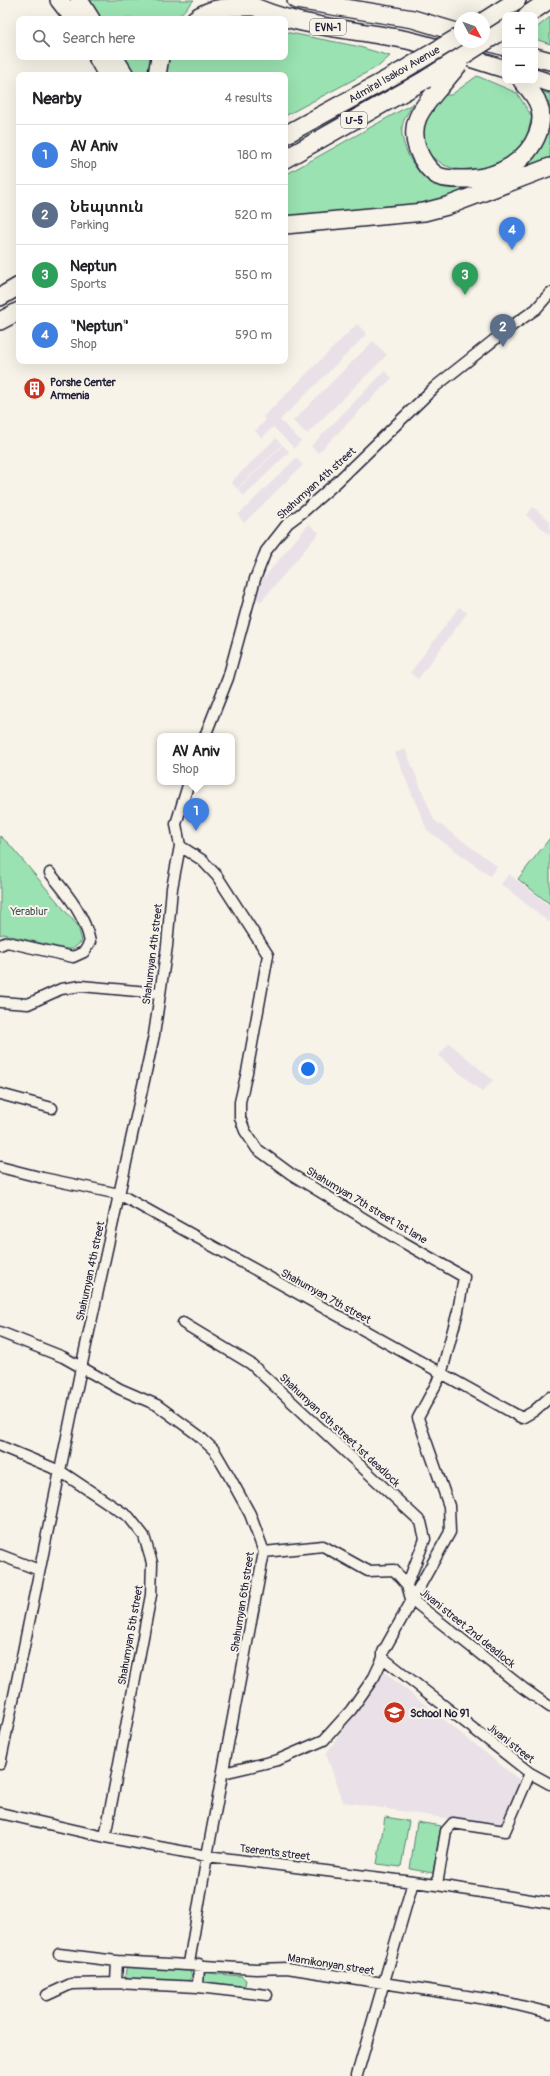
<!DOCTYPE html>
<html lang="en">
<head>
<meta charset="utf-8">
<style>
  body { margin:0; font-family:Pangolin,"Noto Sans Armenian",sans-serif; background:#f6f6f6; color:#202124 }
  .controls { position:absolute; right:12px; top:12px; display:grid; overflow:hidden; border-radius:8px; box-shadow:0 4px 16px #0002 }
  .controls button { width:36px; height:36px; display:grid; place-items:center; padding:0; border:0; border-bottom:1px solid #e0e0e0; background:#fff; color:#202124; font:20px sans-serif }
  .compass { position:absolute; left:454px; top:12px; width:36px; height:36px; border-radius:50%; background:#fff; box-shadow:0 4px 16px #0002; rotate:131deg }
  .you { position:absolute; left:308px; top:1069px; width:14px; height:14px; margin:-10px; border:3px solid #fff; border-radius:50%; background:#1a73e8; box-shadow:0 0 0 6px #1a73e833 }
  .badge { display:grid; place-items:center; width:26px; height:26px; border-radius:50%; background:#7c3aed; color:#fff; font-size:13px; font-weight:700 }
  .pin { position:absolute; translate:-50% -33px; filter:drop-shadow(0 1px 2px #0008) }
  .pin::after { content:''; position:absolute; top:21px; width:14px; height:12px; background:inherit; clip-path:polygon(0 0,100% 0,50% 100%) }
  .popup { position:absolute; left:157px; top:733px; width:78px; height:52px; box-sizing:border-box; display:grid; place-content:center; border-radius:8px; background:#fff; filter:drop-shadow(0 1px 3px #0005); font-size:13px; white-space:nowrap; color:#757577 }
  .popup b { font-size:15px; color:#202124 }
  .popup::after { content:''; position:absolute; left:50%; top:100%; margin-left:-8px; border:8px solid transparent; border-top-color:#fff }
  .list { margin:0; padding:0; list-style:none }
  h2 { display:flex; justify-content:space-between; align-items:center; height:52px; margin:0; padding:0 16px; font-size:17px }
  h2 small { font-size:13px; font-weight:400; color:#757577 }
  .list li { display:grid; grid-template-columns:26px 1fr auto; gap:12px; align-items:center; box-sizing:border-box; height:60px; padding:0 16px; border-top:1px solid #e0e0e0 }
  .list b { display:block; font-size:15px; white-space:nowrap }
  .list p { margin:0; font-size:13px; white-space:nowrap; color:#757577 }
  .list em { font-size:13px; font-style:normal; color:#757577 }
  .icon { flex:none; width:22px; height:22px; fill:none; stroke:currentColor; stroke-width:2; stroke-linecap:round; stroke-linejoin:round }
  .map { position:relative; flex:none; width:550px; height:2076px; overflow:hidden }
  .search { position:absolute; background:#fff; box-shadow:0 4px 16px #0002; left:16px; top:16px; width:272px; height:44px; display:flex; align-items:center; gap:10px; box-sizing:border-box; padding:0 14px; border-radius:8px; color:#757577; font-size:15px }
  .panel { position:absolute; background:#fff; box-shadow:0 4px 16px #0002; left:16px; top:72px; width:272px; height:292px; border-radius:8px }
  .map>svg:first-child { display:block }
  .built { fill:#e9e1e7 }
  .green { fill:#9ae2b1; stroke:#5e8276 }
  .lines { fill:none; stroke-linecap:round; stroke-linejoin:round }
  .street-casing { stroke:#22223b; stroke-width:13 }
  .highway-casing { stroke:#22223b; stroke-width:20 }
  .street { stroke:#f7f3e8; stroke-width:10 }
  .highway { stroke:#f7f3e8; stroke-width:17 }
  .highway-bridge-casing { stroke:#22223b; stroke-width:20; stroke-linecap:butt }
  .highway-bridge { stroke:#f7f3e8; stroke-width:17 }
  .labels { text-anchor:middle; stroke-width:4; stroke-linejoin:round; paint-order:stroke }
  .shield { fill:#f7f3e8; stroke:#62616f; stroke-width:1 }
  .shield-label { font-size:10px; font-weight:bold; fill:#22223b }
  .street-label { font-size:11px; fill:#22223b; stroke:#f7f3e8 }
  .poi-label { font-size:11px; font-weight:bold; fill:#22223b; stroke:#f7f3e8; text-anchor:start }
  .park-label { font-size:11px; fill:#405258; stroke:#f7f3e8 }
</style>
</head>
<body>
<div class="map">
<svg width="550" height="2076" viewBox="0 0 550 2076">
  <rect width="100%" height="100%" fill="#f7f3e8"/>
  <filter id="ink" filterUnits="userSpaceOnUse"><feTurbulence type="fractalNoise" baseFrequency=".025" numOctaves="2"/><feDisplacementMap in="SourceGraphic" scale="8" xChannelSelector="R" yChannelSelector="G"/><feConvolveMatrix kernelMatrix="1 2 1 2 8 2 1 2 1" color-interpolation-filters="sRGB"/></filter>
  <g filter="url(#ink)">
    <path class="built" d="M 357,324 L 367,334 L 280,420 L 301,441 L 294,448 L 273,427 L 262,438 L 255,431 L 266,420 L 263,417 Z
      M 373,341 L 387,355 L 307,434 L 293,421 Z
      M 385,371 L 392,378 L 318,453 L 311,446 Z
      M 276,438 L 282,445 L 237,489 L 231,482 Z
      M 283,445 L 289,452 L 244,496 L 238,489 Z
      M 296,458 L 303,465 L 244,523 L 238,515 Z
      M 533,507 L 550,521 L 550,535 L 526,515 Z
      M 309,524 L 319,533 L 261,602 L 251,593 Z
      M 459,607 L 467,613 L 418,679 L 410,673 Z
      M 405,749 L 434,820 L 497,866 L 490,876 L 427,830 L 395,753 Z
      M 509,874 L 550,906 L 550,923 L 501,884 Z
      M 449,1043 L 493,1080 L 482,1092 L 439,1056 Z
      M 384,1672 L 521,1781 L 500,1827 L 344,1802 L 344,1804 L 326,1754 Z"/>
    <path class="green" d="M 90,0 L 194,0 L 176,19 L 101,19 Z
      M 550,17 L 550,44 L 535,39 L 535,29 Z
      M 285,32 L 356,46 L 390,56 L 379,66 L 285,116 L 285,75 L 165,75 L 170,57 L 285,57 Z
      M 123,57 L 151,57 L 149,75 L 133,75 Z
      M 477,76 L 517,93 L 532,117 L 526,139 L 519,151 L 490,167 L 457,170 L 444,165 L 432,157 L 424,147 L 421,126 L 428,112 L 443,95 L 451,95 Z
      M 542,92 L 550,94 L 550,159 L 529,167 L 527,163 C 550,139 550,123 542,92 Z
      M 414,103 C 409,110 403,119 402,128 C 400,142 414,174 429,178 C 444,183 462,183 478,186 L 427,203 L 285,216 L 285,175 Z
      M 0,836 L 9,844 L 78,926 L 82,941 L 73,949 L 66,949 L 3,934 L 0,935 Z
      M 550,838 L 550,904 L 518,879 Z
      M 385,1817 L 409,1821 L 401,1867 L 377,1864 Z
      M 417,1822 L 441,1826 L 433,1873 L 410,1869 Z
      M 128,1967 L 187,1969 L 190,1971 L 192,1977 L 187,1981 L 131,1979 L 125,1976 L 126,1969 Z
      M 206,1973 L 241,1976 L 246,1980 L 245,1985 L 240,1987 L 205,1983 L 203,1978 Z"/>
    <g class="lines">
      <defs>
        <path id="street" d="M 205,736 L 228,678 L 255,579 L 266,551 L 288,523 L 304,511 L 336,483 L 436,386 L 513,325 L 536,309 L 550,293
          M 180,846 L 202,860 L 217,876 L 268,955 L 247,1072 L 240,1102 L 240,1118 L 245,1131 L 257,1149 L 291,1174 L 394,1237 L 464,1277 L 458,1311 L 441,1375 L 418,1418 L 449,1506 L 450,1532 L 383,1652 L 383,1658 L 374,1677 L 351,1710 L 324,1740 L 278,1760 L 223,1773
          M 0,945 L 7,942 L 73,957 L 84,952 L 90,942 C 85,915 67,894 50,873
          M 0,1002 L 28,1004 L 61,989 L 81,986 L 159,993
          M 0,1094 L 52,1108
          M 0,1167 L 43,1178 L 119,1194 L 522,1418 L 534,1411 L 550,1397
          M 183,1323 L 251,1364 L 421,1522 L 425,1539 L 407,1585
          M 0,1332 L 63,1357 L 120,1389 L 157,1405 L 198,1435 L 214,1450 L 228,1474 L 250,1514 L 264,1552 L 207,1856 L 189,1963
          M 0,1446 L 60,1471 L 129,1517 L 144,1536 L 152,1563 L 151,1595 L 105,1837
          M 264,1552 L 323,1546 L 368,1571 L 394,1570 L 407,1585 L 411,1599 L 523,1688 L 550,1707
          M 0,1555 L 39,1570
          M 383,1658 L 530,1773 L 550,1784
          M 0,1764 L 81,1368 L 154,1035 L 167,946 L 172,888 L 180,846 L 176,824 L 189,782
          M 0,1813 L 105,1837 L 207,1856 L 437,1885 L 550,1903
          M 437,1885 L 446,1831 L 453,1823 L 505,1831 L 530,1773
          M 59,1954 L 117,1961 L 256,1969 L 287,1968 L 505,2002 L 550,2013
          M 116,1983 L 117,1961
          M 198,1987 L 199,1964
          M 47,1995 L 71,1984 L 116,1983 L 198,1987 L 267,1995
          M 357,2075 L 413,1882"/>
        <path id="highway" d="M 59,0 L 74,19
          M 79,0 L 91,19
          M 240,0 C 290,27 348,28 402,39 C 437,46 471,59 505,69
          M 296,0 L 413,19 L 460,33
          M 527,15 L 549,0
          M 195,19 C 212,6 232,7 253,7
          M 484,21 L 517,0
          M 484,41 L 505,47
          M 97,57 L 107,75
          M 114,57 L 125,75
          M 535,57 L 550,61
          M 157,75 L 160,57
          M 535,78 L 550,83
          M 439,88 C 422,108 408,123 418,150 C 421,159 429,171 438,176 C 447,180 459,179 469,179 C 499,177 527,162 538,133 C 541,125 542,114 539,106 C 536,96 529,89 522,81
          M 285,135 L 402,71
          M 285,159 L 423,81
          M 285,225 L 424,212 L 447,206 L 550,167
          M 0,297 L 19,286
          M 0,321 L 19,311"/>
      </defs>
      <use href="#street" class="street-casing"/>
      <use href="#highway" class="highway-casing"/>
      <use href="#street" class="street"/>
      <use href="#highway" class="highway"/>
      <defs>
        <path id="highway-bridge" d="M 402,71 L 460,36
          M 423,81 L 505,29
          M 439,88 L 459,64"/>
      </defs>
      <use href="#highway-bridge" class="highway-bridge-casing"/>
      <use href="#highway-bridge" class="highway-bridge"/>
    </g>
  </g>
  <defs>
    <symbol id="building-disc" viewBox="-11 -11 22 22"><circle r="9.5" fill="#c8321e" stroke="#f7f3e8"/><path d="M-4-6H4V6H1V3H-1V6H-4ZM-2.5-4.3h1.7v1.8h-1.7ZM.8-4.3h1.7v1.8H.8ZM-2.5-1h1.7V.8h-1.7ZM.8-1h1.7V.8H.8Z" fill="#fff"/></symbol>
    <symbol id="school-disc" viewBox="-11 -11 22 22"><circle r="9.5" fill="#c8321e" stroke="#f7f3e8"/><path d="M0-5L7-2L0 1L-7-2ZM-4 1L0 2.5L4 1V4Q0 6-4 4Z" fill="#fff"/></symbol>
  </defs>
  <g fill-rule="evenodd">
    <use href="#building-disc" x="22" y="376" width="25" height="25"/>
    <use href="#school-disc" x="382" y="1700" width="25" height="25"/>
  </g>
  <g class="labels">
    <g class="shield">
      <rect x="310" y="19" width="36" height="16" rx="3"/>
      <rect x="341" y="112" width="26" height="16" rx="3"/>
    </g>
    <g class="shield-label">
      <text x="328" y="31">EVN-1</text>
      <text x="354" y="124">Մ-5</text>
    </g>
    <g class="street-label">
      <text transform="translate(394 74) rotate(-30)" y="4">Admiral Isakov Avenue</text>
      <text transform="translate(316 483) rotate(-42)" y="4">Shahumyan 4th street</text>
      <text transform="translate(152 954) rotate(-83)" y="4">Shahumyan 4th street</text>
      <text transform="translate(367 1205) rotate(31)" y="4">Shahumyan 7th street 1st lane</text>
      <text transform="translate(90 1271) rotate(-78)" y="4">Shahumyan 4th street</text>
      <text transform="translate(326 1296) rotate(29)" y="4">Shahumyan 7th street</text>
      <text transform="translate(340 1430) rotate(43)" y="4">Shahumyan 6th street 1st deadlock</text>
      <text transform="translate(242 1602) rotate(-81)" y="4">Shahumyan 6th street</text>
      <text transform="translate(468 1628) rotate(39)" y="4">Jivani street 2nd deadlock</text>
      <text transform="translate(130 1635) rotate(-80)" y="4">Shahumyan 5th street</text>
      <text transform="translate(511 1743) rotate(38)" y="4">Jivani street</text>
      <text transform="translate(275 1852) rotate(7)" y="4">Tserents street</text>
      <text transform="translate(331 1964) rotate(9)" y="4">Mamikonyan street</text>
    </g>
    <g class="poi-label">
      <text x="50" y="386">Porshe Center<tspan x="50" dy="13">Armenia</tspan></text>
      <text x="410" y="1717">School No 91</text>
    </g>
    <g class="park-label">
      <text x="29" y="915">Yerablur</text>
    </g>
  </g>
</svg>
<div class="controls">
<button>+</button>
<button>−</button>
</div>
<svg class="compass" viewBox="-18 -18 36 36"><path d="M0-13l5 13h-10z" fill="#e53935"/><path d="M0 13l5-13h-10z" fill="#757577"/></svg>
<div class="you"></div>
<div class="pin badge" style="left:196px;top:831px;background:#3f7fe0">1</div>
<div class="popup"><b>AV Aniv</b>Shop</div>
<div class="pin badge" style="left:503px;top:347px;background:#5c6f8a">2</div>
<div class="pin badge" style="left:465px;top:295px;background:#2e9e5b">3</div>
<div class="pin badge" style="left:512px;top:250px;background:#3f7fe0">4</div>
<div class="search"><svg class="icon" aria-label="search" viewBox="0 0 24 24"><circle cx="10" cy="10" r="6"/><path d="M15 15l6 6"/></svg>Search here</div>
<section class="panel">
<h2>Nearby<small>4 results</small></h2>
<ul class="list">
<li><span class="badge" style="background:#3f7fe0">1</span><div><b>AV Aniv</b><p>Shop</p></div><em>180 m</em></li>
<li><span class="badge" style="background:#5c6f8a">2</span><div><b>Նեպտուն</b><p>Parking</p></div><em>520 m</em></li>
<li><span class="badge" style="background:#2e9e5b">3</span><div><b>Neptun</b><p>Sports</p></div><em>550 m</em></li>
<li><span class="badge" style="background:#3f7fe0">4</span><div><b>&quot;Neptun&quot;</b><p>Shop</p></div><em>590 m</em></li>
</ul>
</section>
</div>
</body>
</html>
